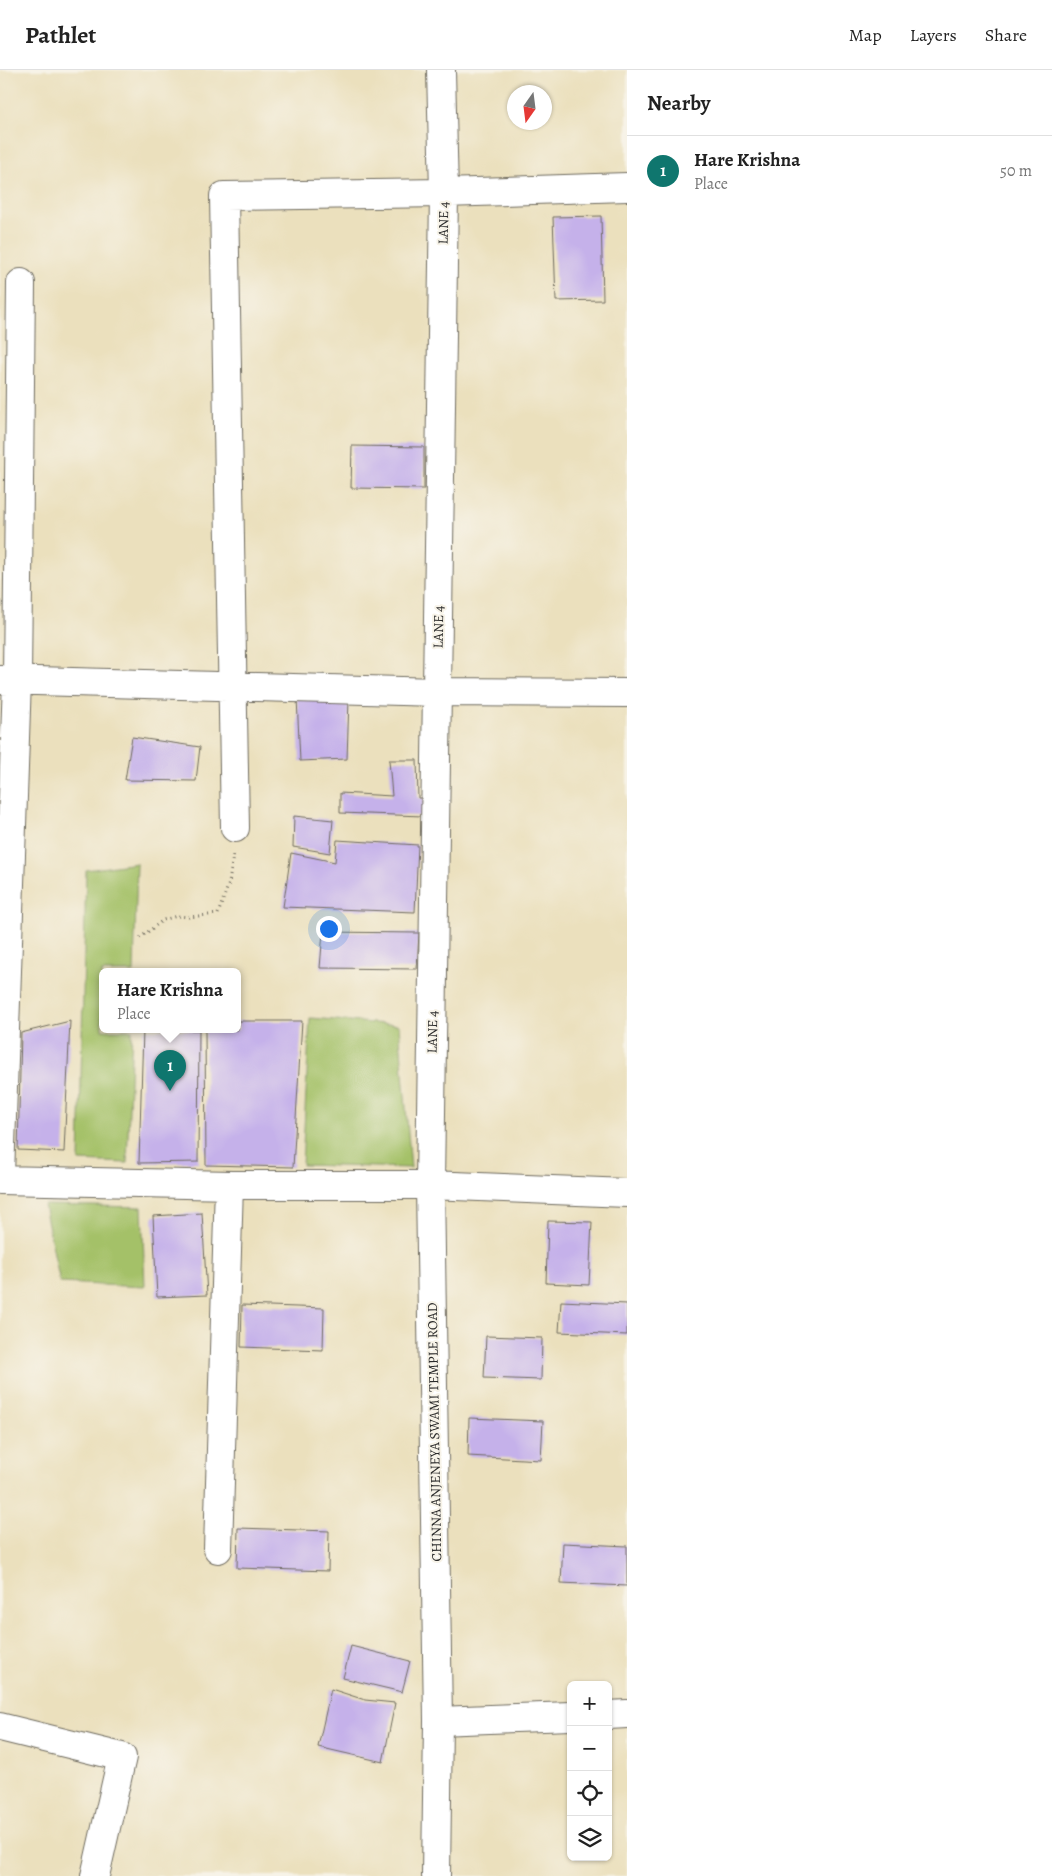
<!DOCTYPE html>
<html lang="en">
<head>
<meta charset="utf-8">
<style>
  body { margin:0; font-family:Alegreya,serif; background:#f6f6f6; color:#222 }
  .controls { position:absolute; right:15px; bottom:15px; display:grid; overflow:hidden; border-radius:8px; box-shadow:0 1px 4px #0004 }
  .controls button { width:45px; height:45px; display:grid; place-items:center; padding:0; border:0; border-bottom:1px solid #e0e0e0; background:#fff; color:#222; font:25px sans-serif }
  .compass { position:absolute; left:507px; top:15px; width:45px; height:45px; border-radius:50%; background:#fff; box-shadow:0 1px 4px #0004; rotate:194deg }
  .you { position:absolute; left:328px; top:858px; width:18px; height:18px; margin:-12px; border:4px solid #fff; border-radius:50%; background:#1a73e8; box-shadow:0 0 0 8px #1a73e833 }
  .badge { display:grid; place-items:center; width:32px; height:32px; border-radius:50%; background:#0f766e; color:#fff; font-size:16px; font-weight:700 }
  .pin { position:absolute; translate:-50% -41px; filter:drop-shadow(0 1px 2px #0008) }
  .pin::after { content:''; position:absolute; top:26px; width:18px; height:15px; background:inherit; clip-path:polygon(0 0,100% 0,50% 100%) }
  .popup { position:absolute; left:99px; top:898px; width:142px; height:65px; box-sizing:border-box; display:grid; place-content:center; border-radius:8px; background:#fff; filter:drop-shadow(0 1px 4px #0005); font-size:16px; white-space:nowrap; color:#767676 }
  .popup b { font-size:19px; color:#222 }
  .popup::after { content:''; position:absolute; left:50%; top:100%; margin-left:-10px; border:10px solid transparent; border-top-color:#fff }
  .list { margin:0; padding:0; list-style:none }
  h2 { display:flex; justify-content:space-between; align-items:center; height:65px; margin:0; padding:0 20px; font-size:21px }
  h2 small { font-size:16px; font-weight:400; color:#767676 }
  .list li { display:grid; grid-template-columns:32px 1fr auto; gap:15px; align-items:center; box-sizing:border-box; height:70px; padding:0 20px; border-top:1px solid #e0e0e0 }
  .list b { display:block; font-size:19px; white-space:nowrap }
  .list p { margin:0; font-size:16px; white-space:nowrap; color:#767676 }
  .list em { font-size:16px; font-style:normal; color:#767676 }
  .icon { flex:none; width:28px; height:28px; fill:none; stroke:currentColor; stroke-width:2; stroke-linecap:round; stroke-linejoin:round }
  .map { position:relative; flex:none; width:627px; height:1806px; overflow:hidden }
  header { display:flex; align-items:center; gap:30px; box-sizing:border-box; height:70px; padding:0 25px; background:#fff; border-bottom:1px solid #e0e0e0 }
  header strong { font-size:24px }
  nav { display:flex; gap:28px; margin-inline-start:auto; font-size:18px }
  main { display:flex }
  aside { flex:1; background:#fff }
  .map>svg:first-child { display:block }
  .green { fill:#a4c168; stroke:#68764a }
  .building { fill:#c5b1ea }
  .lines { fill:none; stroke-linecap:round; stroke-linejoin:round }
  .street-casing { stroke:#6e6a5e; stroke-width:30 }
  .path { stroke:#6e6a5e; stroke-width:3; stroke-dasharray:1 4; stroke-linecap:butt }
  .street { stroke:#fff; stroke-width:28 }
  .labels { text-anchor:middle; stroke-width:4; stroke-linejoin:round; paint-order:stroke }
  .street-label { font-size:14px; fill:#2b2b2b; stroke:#f7f3e8 }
</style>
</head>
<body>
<header>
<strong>Pathlet</strong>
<nav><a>Map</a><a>Layers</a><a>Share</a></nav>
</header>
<main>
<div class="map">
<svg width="627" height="1806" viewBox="0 0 627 1806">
  <rect width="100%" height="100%" fill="#f7f3e8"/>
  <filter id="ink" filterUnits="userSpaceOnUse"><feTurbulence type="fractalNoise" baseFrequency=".02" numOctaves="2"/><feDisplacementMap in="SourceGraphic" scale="10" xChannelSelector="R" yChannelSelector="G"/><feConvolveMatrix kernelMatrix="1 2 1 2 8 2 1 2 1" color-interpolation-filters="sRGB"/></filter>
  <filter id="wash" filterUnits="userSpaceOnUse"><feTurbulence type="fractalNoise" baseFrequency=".0096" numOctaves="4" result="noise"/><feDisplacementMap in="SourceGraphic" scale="20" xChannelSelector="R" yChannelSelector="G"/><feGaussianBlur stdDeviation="1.12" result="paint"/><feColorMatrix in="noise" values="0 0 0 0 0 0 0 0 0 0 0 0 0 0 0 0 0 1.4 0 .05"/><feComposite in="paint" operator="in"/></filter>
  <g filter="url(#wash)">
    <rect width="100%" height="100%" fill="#ebe0bd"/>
    <path class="green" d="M 137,793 L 134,902 L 102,902 L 102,960 L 132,960 L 127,1093 L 79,1091 L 86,800 Z
      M 310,948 L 399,955 L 411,1098 L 302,1095 Z
      M 44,1135 L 142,1137 L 145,1217 L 60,1213 Z"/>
    <g id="blocks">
      <path class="building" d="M 601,146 L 603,230 L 556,231 L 553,147 Z
        M 352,376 L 424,377 L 424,419 L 351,418 Z
        M 297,628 L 349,629 L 347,689 L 300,691 Z
        M 132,667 L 200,677 L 196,711 L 125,710 Z
        M 389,690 L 417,690 L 418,728 L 425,728 L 423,746 L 340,743 L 340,723 L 392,726 Z
        M 294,746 L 333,750 L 330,783 L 293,777 Z
        M 337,770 L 418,775 L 415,842 L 283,837 L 291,783 L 335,792 Z
        M 323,862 L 419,863 L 417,899 L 320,898 Z
        M 70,951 L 64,1082 L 18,1080 L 21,963 Z
        M 238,951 L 302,951 L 293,1097 L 206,1095 L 205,960 L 238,960 Z
        M 143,960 L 199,960 L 198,1092 L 139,1093 Z
        M 202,1143 L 207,1225 L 157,1227 L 153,1146 Z
        M 548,1151 L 592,1152 L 589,1215 L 546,1213 Z
        M 561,1231 L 627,1234 L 627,1265 L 559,1262 Z
        M 242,1235 L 324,1238 L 323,1280 L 241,1277 Z
        M 486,1266 L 542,1268 L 541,1310 L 484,1308 Z
        M 469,1348 L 543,1351 L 541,1390 L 468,1386 Z
        M 238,1458 L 329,1461 L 328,1501 L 237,1498 Z
        M 563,1473 L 627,1476 L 627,1516 L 561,1513 Z
        M 351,1576 L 410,1591 L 402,1622 L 343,1608 Z
        M 331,1619 L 365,1630 L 395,1633 L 383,1692 L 318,1677 Z"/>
    </g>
  </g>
  <g filter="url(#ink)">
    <use href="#blocks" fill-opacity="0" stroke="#6e6a5e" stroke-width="1"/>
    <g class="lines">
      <defs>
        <path id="street" d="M 0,610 L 437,622 L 627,623
          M 235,758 L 224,126 L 444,123 L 627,117
          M 0,1105 L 17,610 L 21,213
          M 0,1110 L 232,1115
          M 218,1479 L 229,1115 L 430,1115 L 444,123 L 441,0
          M 608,1645 L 627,1644
          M 438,1651 L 571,1646
          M 0,1657 L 122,1687 L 95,1806
          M 436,1806 L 438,1651 L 430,1115 L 627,1123"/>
      </defs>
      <use href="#street" class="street-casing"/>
      <path class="path" d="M 140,868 L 163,850 L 177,846 L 189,847 L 218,844 L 229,813 L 233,785"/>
      <use href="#street" class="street"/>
    </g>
  </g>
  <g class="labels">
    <g class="street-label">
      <text transform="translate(443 153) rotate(-89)" y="5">LANE 4</text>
      <text transform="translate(438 557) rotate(-89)" y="5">LANE 4</text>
      <text transform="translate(432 962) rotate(-89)" y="5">LANE 4</text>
      <text transform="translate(434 1362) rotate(-91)" y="5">CHINNA ANJENEYA SWAMI TEMPLE ROAD</text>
    </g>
  </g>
</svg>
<div class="controls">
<button>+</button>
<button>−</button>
<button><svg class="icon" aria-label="locate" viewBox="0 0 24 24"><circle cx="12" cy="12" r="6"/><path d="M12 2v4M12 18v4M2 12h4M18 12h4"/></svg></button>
<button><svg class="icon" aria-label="layers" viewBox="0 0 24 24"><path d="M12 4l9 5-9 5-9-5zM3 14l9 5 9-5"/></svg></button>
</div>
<svg class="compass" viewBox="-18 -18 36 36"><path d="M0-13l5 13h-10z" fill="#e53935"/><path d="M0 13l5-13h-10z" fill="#767676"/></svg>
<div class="you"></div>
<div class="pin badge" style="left:170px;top:1021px">1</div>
<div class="popup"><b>Hare Krishna</b>Place</div>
</div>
<aside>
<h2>Nearby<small></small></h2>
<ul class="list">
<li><span class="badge">1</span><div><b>Hare Krishna</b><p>Place</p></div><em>50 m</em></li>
</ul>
</aside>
</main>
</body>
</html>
